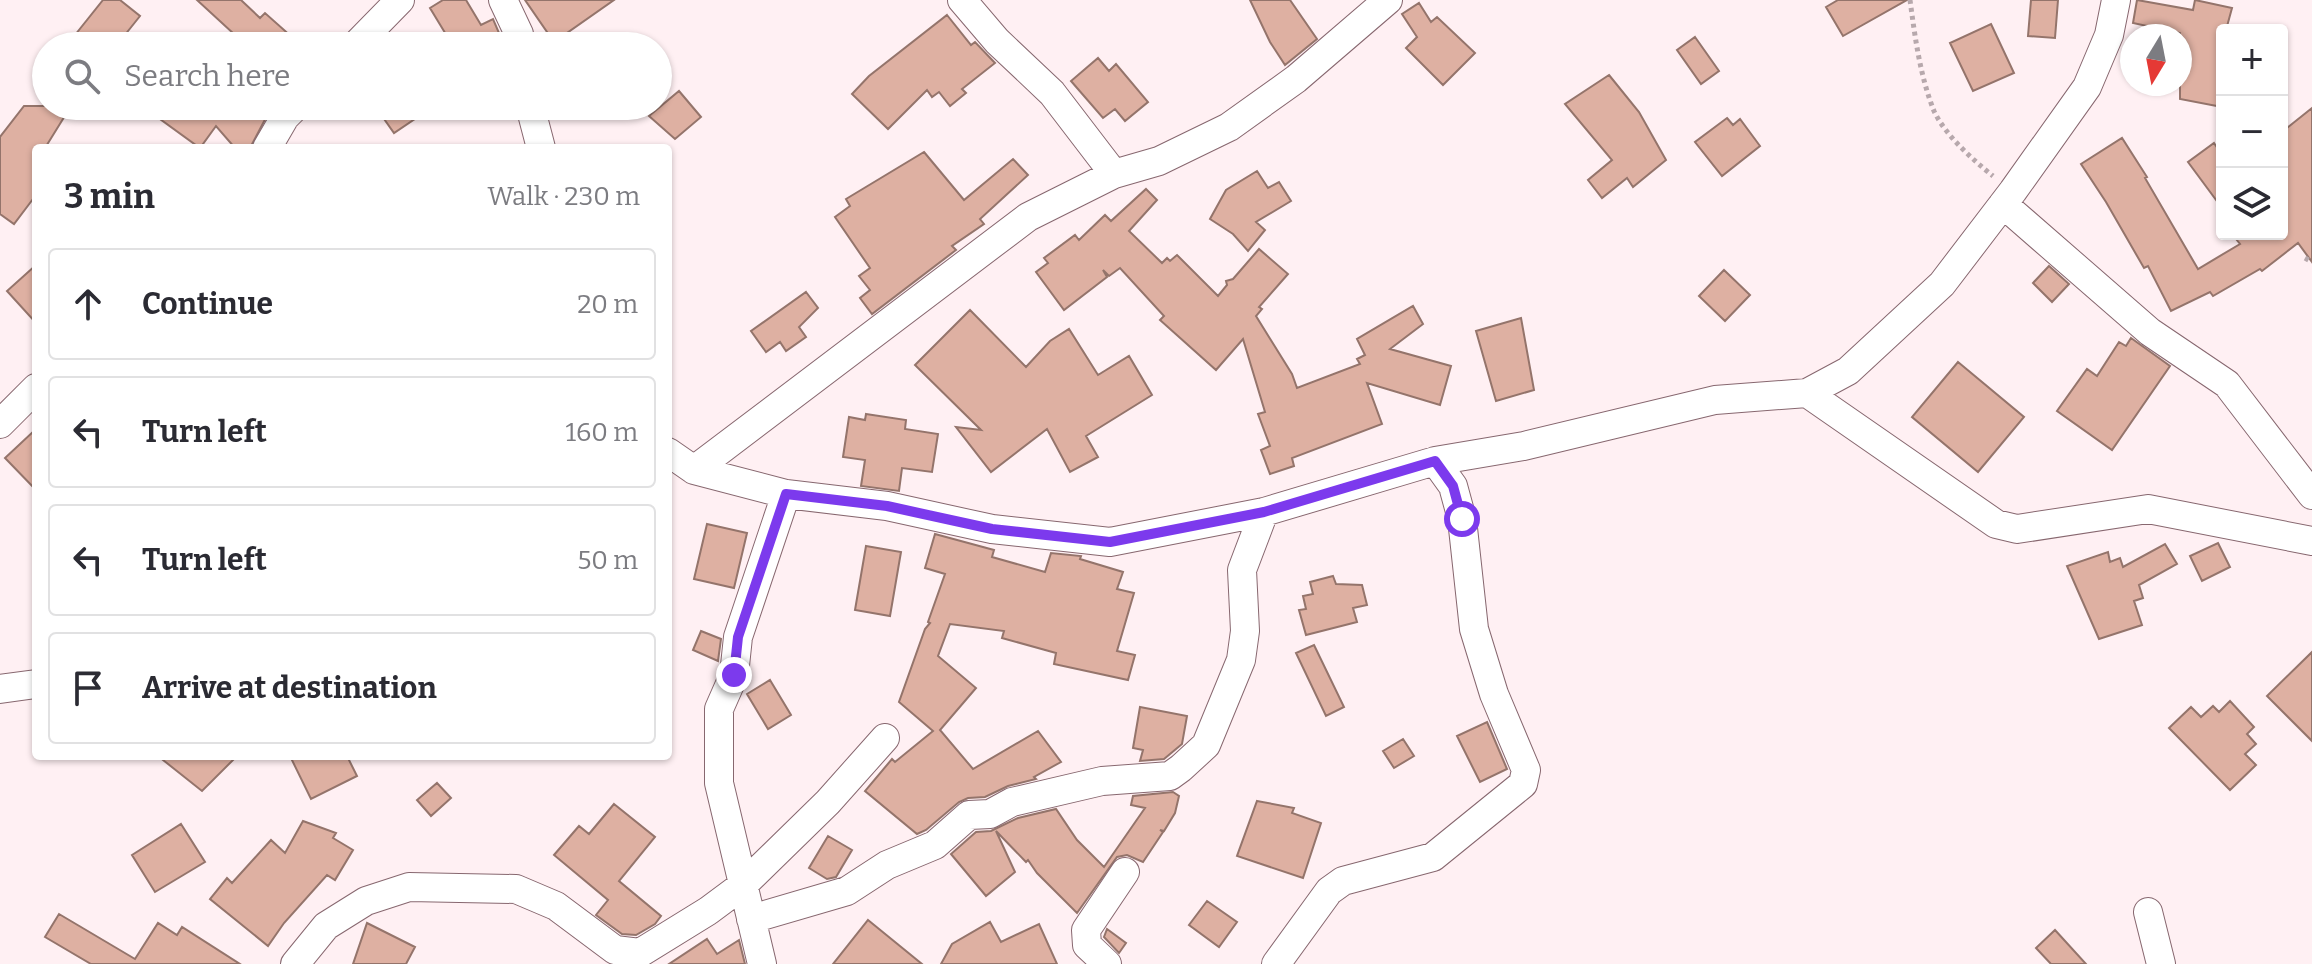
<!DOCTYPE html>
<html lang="en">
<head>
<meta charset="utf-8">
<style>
  body { margin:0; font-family:Bitter,serif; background:#f7f7f7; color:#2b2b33 }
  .controls { position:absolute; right:24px; top:24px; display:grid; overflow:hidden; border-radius:8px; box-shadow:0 2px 6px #0004 }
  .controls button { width:72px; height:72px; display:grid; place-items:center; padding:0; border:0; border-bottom:2px solid #e1e1e2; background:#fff; color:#2b2b33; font:40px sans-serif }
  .compass { position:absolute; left:2120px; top:24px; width:72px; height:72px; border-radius:50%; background:#fff; box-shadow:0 2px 6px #0004; rotate:190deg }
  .stop { position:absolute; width:24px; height:24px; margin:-18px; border:6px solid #7c3aed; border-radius:50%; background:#fff }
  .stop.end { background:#7c3aed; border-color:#fff; box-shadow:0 2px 8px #0008 }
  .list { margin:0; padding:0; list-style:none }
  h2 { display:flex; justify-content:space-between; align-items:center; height:104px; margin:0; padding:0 32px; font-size:34px }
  h2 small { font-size:26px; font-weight:400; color:#7c7c81 }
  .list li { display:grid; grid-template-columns:52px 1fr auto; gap:24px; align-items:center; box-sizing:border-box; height:112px; margin:0 16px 16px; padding:0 16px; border:2px solid #e1e1e2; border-radius:8px }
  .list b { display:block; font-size:30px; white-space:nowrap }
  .list em { font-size:26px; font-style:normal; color:#7c7c81 }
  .icon { flex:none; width:44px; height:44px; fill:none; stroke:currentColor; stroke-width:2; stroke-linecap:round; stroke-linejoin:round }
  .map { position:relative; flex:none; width:2312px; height:964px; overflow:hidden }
  .search { position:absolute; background:#fff; box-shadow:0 2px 6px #0004; left:32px; top:32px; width:640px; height:88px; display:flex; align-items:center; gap:20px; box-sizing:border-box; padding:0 28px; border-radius:44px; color:#7c7c81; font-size:30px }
  .panel { position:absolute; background:#fff; box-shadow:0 2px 6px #0004; left:32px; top:144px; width:640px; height:616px; border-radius:8px }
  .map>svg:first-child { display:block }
  .building { fill:#deb0a2; stroke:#94746b; stroke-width:2 }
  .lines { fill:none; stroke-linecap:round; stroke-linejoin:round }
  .minor-casing { stroke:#87676f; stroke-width:30 }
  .path { stroke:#b7a8ac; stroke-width:5; stroke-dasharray:4 4; stroke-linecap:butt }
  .minor { stroke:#fff; stroke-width:28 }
  .route { stroke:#7c3aed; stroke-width:10 }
</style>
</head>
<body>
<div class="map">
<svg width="2312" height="964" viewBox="0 0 2312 964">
  <rect width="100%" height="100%" fill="#fff0f3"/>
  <path class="building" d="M 103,0 L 120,0 L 140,16 L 116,46 L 89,46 L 75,35 Z
    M 197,0 L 241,0 L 260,18 L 265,13 L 302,46 L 247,46 Z
    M 443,0 L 466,0 L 481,25 L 493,19 L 502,40 L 494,46 L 440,46 L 450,41 L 430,8 Z
    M 525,0 L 614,0 L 554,42 Z
    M 1250,0 L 1290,0 L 1317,39 L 1285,65 L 1270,42 Z
    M 1838,0 L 1907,0 L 1843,36 L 1826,7 Z
    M 2031,0 L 2058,0 L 2055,38 L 2028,36 Z
    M 2137,0 L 2193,10 L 2195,0 L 2232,8 L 2226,30 L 2222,30 L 2222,107 L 2180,99 L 2180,33 L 2133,23 Z
    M 1419,3 L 1431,22 L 1437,17 L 1475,53 L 1443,85 L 1406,48 L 1417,37 L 1402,14 Z
    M 947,15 L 971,45 L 975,42 L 995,63 L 962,89 L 966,93 L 950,106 L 939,92 L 932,97 L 927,90 L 888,129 L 852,94 L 869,76 Z
    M 1991,24 L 2014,73 L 1973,91 L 1950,43 Z
    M 1695,37 L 1719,71 L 1701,84 L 1677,50 Z
    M 1098,58 L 1109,71 L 1116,64 L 1148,102 L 1125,121 L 1115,109 L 1103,118 L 1071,81 Z
    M 1609,75 L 1639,112 L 1666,160 L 1633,187 L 1627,178 L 1602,198 L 1588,180 L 1612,160 L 1565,104 Z
    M 679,91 L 701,117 L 675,139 L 649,116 Z
    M 24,106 L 71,106 L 45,148 L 36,148 L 36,195 L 14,224 L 0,214 L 0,137 Z
    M 142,106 L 265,106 L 270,110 L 250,148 L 235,148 L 216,126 L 200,148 Z
    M 375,106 L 434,106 L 394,133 Z
    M 2312,108 L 2312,262 L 2298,243 L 2262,271 L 2260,269 L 2213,296 L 2210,292 L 2171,311 L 2148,266 L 2144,268 L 2106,202 L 2081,164 L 2122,138 L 2147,177 L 2145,178 L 2198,269 L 2240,244 L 2232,234 L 2282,234 L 2282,132 Z
    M 1727,118 L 1733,125 L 1740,119 L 1760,146 L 1722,176 L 1695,142 Z
    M 2214,143 L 2222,155 L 2222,208 L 2188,162 Z
    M 924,152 L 964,200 L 1013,159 L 1028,175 L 980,219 L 984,224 L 952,246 L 956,250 L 872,314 L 860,298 L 870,290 L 859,276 L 870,268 L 835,217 L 850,206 L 846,199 Z
    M 1257,171 L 1268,188 L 1279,182 L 1291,201 L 1256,222 L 1265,230 L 1248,251 L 1233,234 L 1210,219 L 1226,190 Z
    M 1146,189 L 1157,200 L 1129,231 L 1162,263 L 1167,258 L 1170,261 L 1177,255 L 1218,296 L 1227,285 L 1226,281 L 1233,279 L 1259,249 L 1288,274 L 1259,307 L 1262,309 L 1256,316 L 1292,374 L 1297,388 L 1360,364 L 1357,359 L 1365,355 L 1357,339 L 1413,306 L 1423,324 L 1390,349 L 1451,366 L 1440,405 L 1367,383 L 1382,424 L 1292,458 L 1294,466 L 1270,474 L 1261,450 L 1270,446 L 1258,414 L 1265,412 L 1243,339 L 1216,370 L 1160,320 L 1164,316 L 1120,268 L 1109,276 L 1103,270 L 1107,277 L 1064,310 L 1036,272 L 1048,263 L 1044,258 L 1075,235 L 1079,240 L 1105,215 L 1111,221 Z
    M 36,265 L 36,323 L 7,291 Z
    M 2049,266 L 2069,284 L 2052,302 L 2033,283 Z
    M 1724,270 L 1750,295 L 1725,321 L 1699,296 Z
    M 806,292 L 818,308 L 799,327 L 806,337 L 786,351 L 780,342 L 766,352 L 751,331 Z
    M 970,310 L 1026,367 L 1050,341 L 1069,329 L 1098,375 L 1129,356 L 1152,395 L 1086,436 L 1098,457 L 1070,472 L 1047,429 L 991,472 L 956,427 L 981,430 L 915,365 Z
    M 1521,318 L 1534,390 L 1496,401 L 1476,331 Z
    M 2131,338 L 2170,366 L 2112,450 L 2057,411 L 2087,369 L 2097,376 L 2119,342 L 2126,346 Z
    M 1958,362 L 2024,417 L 1978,472 L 1912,417 Z
    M 866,414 L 906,420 L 905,429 L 938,434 L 932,472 L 902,468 L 899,491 L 861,486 L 865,460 L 843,457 L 849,417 L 865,420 Z
    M 36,429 L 36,490 L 5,458 Z
    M 707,524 L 747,533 L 734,588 L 694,579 Z
    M 935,534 L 994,550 L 992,557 L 1045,572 L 1051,553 L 1081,556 L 1080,559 L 1123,572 L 1117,589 L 1134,593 L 1117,651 L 1135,655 L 1128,680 L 1054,664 L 1056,653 L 1002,638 L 1004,631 L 950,624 L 938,656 L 976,688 L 940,730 L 973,769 L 1038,731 L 1061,762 L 1034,777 L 1036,779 L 1008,786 L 985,797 L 968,798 L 959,802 L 926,830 L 917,834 L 865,791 L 892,759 L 895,762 L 933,731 L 899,702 L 925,629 L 930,623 L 928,622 L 945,574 L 925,568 Z
    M 2218,543 L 2230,567 L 2202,581 L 2190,556 Z
    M 2165,544 L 2177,564 L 2139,585 L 2143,598 L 2134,601 L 2142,625 L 2099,639 L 2067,566 L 2108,552 L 2110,562 L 2120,558 L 2123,567 Z
    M 866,546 L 901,552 L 890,616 L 855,610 Z
    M 1333,576 L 1336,584 L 1362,585 L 1367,605 L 1353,608 L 1357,622 L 1306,635 L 1299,610 L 1306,609 L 1303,596 L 1313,594 L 1310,582 Z
    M 701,631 L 721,639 L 718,661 L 693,650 Z
    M 1314,645 L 1344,707 L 1326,716 L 1296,653 Z
    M 2312,652 L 2312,741 L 2267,696 Z
    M 770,680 L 791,715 L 768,729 L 747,694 Z
    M 2230,701 L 2254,727 L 2247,734 L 2256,744 L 2245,754 L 2256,765 L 2230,790 L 2169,728 L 2191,707 L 2201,717 L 2213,706 L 2219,712 Z
    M 1140,707 L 1187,716 L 1182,744 L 1164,759 L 1140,761 L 1143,750 L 1133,748 Z
    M 1487,722 L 1507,769 L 1480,782 L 1457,736 Z
    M 1403,739 L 1414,756 L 1394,768 L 1383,751 Z
    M 158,756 L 237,756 L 202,791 Z
    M 290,756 L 347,756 L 357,776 L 311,799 Z
    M 437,783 L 451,798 L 431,816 L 417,800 Z
    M 1173,792 L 1179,796 L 1175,813 L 1164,831 L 1160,830 L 1163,832 L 1143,862 L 1127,855 L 1117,857 L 1077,913 L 1037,873 L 1028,860 L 1026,862 L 996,831 L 1015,872 L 986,896 L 951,854 L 976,832 L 991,831 L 1018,818 L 1056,809 L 1077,840 L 1104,867 L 1145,808 L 1131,805 L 1133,796 Z
    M 1257,801 L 1294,808 L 1292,813 L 1321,823 L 1303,878 L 1237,856 Z
    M 614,804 L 655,837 L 619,881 L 661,916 L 655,924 L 636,935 L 622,934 L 596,915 L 608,900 L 554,855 L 579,826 L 589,834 Z
    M 303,821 L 336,833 L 333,838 L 353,850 L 335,880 L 327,875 L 284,923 L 268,946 L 210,899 L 227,878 L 232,883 L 271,840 L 285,853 Z
    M 181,824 L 205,862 L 155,892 L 132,855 Z
    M 828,836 L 852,850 L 836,877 L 827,879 L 809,868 Z
    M 1207,901 L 1237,922 L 1219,947 L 1189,925 Z
    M 59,914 L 135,959 L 158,923 L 177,935 L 182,927 L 240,964 L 91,964 L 45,937 Z
    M 868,920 L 922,964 L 833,964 Z
    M 990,922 L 1001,942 L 1039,924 L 1057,964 L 941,964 L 952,944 Z
    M 367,923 L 415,947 L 406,964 L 353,964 Z
    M 1107,929 L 1126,943 L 1119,953 L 1104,937 Z
    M 2055,930 L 2086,964 L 2051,964 L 2036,948 Z
    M 707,939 L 717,954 L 739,940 L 745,964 L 669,964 Z"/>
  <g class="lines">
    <defs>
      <path id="minor" d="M 503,0 L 519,34 L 520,46
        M 962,0 L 997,41 L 1052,93 L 1114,174
        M 355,46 L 400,0
        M 530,106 L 541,148
        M 267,148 L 285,117 L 296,106
        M 2003,204 L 2150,332 L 2227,384 L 2312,495
        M 1807,393 L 1996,524 L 2017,529 L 2148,509 L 2312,541
        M 0,424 L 36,388
        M 668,452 L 694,470 L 786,494 L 887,506 L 992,529 L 1110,542 L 1264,512 L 1435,461 L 1524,446 L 1715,400 L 1807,393 L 1848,371 L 1942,284 L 2013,191 L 2087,87 L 2109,35 L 2116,0
        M 694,470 L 1028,217 L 1114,174 L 1159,161 L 1229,127 L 1296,79 L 1388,0
        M 0,689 L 36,684
        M 2148,912 L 2161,964
        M 751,919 L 847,891 L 887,865 L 935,845 L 969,815 L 990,814 L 1012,802 L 1102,781 L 1170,776 L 1181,768 L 1206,745 L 1241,660 L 1245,631 L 1242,570 L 1264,512
        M 295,964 L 326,926 L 366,901 L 409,887 L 516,889 L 556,906 L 615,950 L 640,953 L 708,911 L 743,885 L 828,802 L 885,738
        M 762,964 L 719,783 L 719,709 L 734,675 L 738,637 L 786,494
        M 1107,964 L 1087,945 L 1086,930 L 1125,872
        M 1276,964 L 1329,891 L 1343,881 L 1433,857 L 1523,784 L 1526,770 L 1494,694 L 1474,629 L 1462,519 L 1453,486 L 1435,461"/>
    </defs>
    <use href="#minor" class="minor-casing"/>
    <path class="path" d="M 1910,0 C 1915,37 1920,76 1934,111 C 1945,135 1973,160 1993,176
      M 2305,258 L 2312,262"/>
    <use href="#minor" class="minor"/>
  </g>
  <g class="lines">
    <path class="route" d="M 734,675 L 738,637 L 786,494 L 887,506 L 992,529 L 1110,542 L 1264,512 L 1435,461 L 1453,486 L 1462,519"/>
  </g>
</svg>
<div class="controls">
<button>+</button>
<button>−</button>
<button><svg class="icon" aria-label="layers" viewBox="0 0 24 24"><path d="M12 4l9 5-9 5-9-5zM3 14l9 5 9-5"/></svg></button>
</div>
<svg class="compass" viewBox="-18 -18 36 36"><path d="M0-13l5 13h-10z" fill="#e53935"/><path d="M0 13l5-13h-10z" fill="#7c7c81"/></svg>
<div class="stop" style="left:1462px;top:519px"></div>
<div class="stop end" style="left:734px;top:675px"></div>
<div class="search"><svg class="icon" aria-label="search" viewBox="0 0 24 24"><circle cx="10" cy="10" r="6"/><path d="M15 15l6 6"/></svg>Search here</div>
<section class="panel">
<h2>3 min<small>Walk · 230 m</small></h2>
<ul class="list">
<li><svg class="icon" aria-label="ahead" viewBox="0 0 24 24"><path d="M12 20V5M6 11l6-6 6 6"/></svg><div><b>Continue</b></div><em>20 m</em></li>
<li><svg class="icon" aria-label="left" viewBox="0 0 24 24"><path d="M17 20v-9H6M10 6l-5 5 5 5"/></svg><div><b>Turn left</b></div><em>160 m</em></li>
<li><svg class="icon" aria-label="left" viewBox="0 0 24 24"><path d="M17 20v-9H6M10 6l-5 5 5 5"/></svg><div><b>Turn left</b></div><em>50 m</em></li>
<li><svg class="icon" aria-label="arrive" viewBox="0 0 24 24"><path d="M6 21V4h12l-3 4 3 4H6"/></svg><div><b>Arrive at destination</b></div></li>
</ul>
</section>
</div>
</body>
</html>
